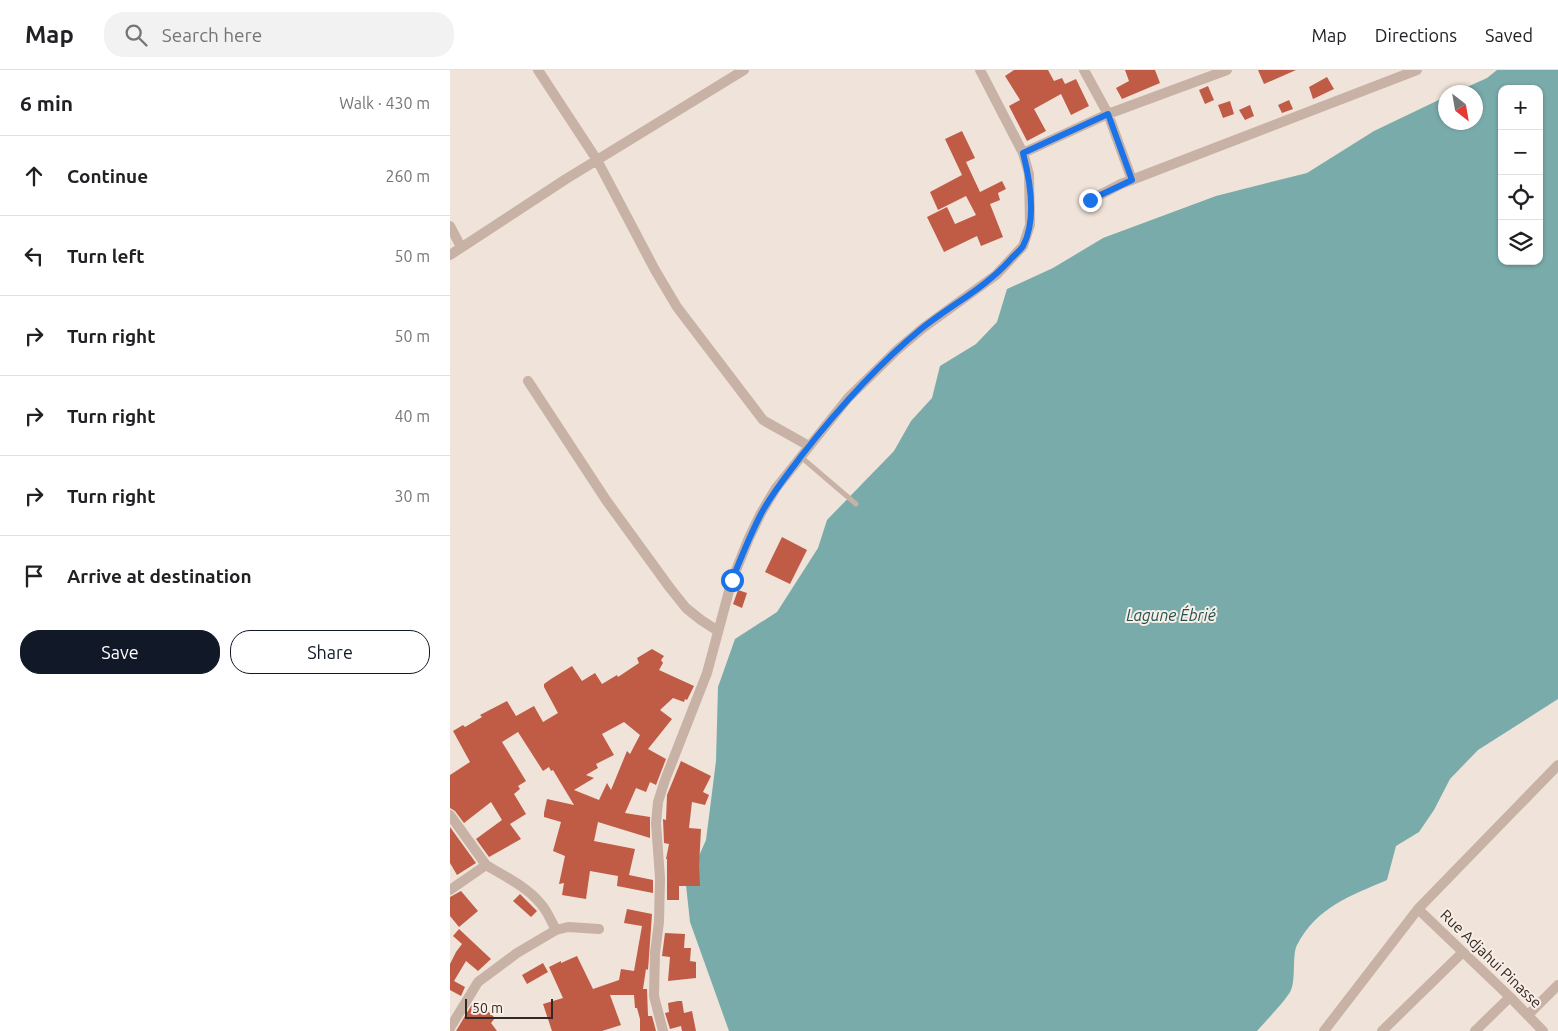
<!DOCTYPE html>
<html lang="en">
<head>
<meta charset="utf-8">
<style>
  body { margin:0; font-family:Ubuntu,sans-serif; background:#f2f2f2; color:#202124 }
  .controls { position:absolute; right:15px; top:15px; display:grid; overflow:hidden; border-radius:10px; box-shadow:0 1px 4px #0004 }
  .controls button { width:45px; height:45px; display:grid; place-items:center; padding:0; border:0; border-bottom:1px solid #e0e0e0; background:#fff; color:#202124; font:25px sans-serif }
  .compass { position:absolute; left:988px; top:15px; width:45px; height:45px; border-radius:50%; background:#fff; box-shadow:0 1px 4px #0004; rotate:149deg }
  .scale { position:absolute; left:15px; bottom:12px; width:88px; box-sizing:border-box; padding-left:5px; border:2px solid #332926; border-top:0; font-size:14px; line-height:18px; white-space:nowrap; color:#332926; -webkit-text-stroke:4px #f8eee5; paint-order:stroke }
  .stop { position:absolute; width:15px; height:15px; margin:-11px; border:4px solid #1a73e8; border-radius:50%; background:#fff }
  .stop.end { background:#1a73e8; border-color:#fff; box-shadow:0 1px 5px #0008 }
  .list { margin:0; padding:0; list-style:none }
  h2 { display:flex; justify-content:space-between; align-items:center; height:65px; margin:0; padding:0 20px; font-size:21px }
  h2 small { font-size:16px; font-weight:400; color:#757577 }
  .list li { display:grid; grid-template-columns:32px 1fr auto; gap:15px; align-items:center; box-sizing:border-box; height:80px; padding:0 20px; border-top:1px solid #e0e0e0 }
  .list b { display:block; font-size:19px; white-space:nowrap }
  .list em { font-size:16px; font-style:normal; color:#757577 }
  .actions { display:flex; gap:10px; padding:15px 20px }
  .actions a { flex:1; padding:11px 0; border:1px solid #111827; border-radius:20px; text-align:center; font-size:18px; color:#111827 }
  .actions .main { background:#111827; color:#fff }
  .icon { flex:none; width:28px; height:28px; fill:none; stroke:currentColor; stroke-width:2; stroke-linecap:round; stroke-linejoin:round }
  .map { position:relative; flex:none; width:1108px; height:961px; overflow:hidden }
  header { display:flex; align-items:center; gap:30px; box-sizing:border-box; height:70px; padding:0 25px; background:#fff; border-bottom:1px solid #e0e0e0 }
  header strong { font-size:24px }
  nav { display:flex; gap:28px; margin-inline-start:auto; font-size:18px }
  .search { width:350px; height:45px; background:#f2f2f2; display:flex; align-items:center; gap:12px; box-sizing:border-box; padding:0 18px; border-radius:20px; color:#757577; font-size:19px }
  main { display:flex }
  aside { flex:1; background:#fff }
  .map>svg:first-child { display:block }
  .water { fill:#79abaa; fill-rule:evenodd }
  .building { fill:#c05b46; fill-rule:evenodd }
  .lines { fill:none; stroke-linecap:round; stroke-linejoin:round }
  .service { stroke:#c7b2a5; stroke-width:5 }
  .minor { stroke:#c7b2a5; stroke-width:10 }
  .route { stroke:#1a73e8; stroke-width:6 }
  .labels { text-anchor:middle; stroke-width:4; stroke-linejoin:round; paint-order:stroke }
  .street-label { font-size:15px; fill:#332926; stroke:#f8eee5 }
  .water-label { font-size:16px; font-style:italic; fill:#1e5252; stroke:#f8eee5 }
</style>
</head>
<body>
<header>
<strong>Map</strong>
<div class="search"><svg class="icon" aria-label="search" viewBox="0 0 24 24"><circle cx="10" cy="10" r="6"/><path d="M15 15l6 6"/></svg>Search here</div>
<nav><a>Map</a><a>Directions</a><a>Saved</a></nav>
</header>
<main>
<aside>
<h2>6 min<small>Walk · 430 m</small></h2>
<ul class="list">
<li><svg class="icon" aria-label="ahead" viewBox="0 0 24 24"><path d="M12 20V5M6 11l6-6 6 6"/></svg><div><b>Continue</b></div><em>260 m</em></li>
<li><svg class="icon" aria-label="left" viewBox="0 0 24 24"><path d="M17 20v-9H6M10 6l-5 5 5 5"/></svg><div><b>Turn left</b></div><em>50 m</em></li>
<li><svg class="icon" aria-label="right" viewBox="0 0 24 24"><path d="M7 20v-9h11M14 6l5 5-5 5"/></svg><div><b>Turn right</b></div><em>50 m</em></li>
<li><svg class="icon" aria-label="right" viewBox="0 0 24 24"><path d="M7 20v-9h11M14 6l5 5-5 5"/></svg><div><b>Turn right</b></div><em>40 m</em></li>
<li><svg class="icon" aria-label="right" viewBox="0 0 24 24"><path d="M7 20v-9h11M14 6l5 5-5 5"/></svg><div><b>Turn right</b></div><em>30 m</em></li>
<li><svg class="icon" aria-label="arrive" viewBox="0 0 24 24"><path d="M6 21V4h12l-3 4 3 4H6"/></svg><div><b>Arrive at destination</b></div></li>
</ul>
<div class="actions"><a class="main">Save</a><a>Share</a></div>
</aside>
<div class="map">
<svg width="1108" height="961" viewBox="0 0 1108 961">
  <rect width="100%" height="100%" fill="#f0e3d9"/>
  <path class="water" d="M 1047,0 L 1108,0 L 1108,629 L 1028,680 L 1000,709 L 984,740 L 969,762 L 946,776 L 937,810 C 900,826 867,837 847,875 C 842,884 846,909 841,920 C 838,928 814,953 807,961 L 279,961 L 240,852 L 236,815 L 256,770 L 266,691 L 268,617 L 285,569 L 327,542 L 368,478 L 377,450 L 444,381 L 461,351 L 482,328 L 490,296 L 526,274 L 547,252 L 557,219 L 603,198 L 653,168 L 766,126 L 857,103 L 924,61 L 995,27 L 996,52 L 1026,52 L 1026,22 L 1006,22 L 1037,8 ZM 1052,19 L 1089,19 L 1089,191 L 1052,191 Z"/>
  <path class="building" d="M 564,0 L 598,0 L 604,11 L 612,8 L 615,14 L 626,9 L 639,36 L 621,45 L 611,24 L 584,39 L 596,61 L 577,71 L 559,36 L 570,30 L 555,6 Z
    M 675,0 L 705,0 L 710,13 L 672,29 L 666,18 L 679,11 Z
    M 808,0 L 846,0 L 814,14 Z
    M 877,7 L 884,19 L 863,29 L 859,17 Z
    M 758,16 L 764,30 L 755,34 L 749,20 Z
    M 839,30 L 843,39 L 832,43 L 828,35 Z
    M 780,31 L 784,44 L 773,48 L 768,35 Z
    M 800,35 L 804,46 L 795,50 L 789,40 Z
    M 512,61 L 525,88 L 516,92 L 530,122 L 552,111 L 556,119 L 548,123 L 550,130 L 540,134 L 553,167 L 531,176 L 527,166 L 494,182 L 477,147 L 497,137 L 505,154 L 526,145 L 516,126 L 488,140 L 480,122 L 512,105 L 495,69 Z
    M 332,467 L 357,480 L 340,514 L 315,502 Z
    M 288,520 L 297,523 L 292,538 L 283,534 Z
    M 202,579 L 214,586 L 211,590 L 213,593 L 209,600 L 244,616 L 237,630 L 235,629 L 234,632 L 223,628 L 210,640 L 222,649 L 198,679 L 216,689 L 206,715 L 200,712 L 196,722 L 186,718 L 175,743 L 200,747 L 200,768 L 148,752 L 144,771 L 185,779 L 179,805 L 203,810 L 203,825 L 203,823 L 167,816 L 168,806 L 140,801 L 136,829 L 112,825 L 114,813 L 109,814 L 115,786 L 103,781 L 111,752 L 94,747 L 94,743 L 97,729 L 124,735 L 103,700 L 101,701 L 99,697 L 93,701 L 68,662 L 52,672 L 76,711 L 68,716 L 70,719 L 64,724 L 76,744 L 60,754 L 71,769 L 39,787 L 26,769 L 52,750 L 41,732 L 14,753 L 5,741 L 0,738 L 0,705 L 20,692 L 3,661 L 13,655 L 15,657 L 32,647 L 30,645 L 57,631 L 66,646 L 84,636 L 93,652 L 108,643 L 94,617 L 94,614 L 101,609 L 122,596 L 132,611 L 145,603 L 152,614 L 167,605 L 168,607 L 189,593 L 187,588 ZM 174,652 L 190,665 L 180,684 L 177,681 L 161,720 L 157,713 L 149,730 L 124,720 L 144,708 L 136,705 L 148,698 L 146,694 L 164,685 L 152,664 Z
    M 231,691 L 261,706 L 253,722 L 259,725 L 255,735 L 242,732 L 239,758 L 251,759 L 249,796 L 250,816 L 229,816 L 229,830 L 217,830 L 217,789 L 216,789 L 219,774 L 214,773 L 213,749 L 216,750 L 217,725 Z
    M 0,757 L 26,793 L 7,805 L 0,793 Z
    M 11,821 L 28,841 L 9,857 L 0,846 L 0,827 Z
    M 70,824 L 87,841 L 81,847 L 63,831 Z
    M 177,839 L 202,844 L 198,900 L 196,899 L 193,919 L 197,919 L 198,946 L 202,946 L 206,961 L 190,961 L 190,949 L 187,938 L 185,938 L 184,925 L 160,925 L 171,955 L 152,961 L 102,961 L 93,934 L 113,928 L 99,897 L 111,891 L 111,893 L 127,886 L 143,919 L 169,910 L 171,899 L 184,901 L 192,856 L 174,853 Z
    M 9,859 L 41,889 L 28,901 L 16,891 L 4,911 L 15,917 L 11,926 L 0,920 L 0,894 L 6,882 L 12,874 L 3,866 Z
    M 215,863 L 235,864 L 234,878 L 241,878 L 240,891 L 246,892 L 246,908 L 218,911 L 220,887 L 212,886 Z
    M 93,893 L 98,902 L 77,914 L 72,905 Z
    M 27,931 L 45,948 L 41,953 L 47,961 L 6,961 L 21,936 Z
    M 228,931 L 232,931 L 234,943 L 242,941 L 246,961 L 232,961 L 231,956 L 220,959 L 215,943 L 219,942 L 218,933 Z"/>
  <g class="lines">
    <path class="service" d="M 351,387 L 406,434"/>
    <path class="minor" d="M 88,0 L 147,90 L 205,200 L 227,237 L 313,350 L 359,376
      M 634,0 L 658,44 L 682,110
      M 573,83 L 658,44 L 777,0
      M 640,130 L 671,114 L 967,0
      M 0,156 L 11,177
      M 0,185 L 116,109 L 294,0
      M 78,311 L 156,430 L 220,518 L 236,538 L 251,550 L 268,561
      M 0,745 L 36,795 L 0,820
      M 36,795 C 54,806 76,816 90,833 C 97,840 101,851 106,860
      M 968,839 L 1060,927 L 1093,961
      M 1078,945 L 1108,915
      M 0,958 L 28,912 L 67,883 L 106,860 L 118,857 L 149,859
      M 213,961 L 204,926 L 205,883 L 209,852 L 210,808 L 206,753 L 208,732 L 215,710 L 257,603 L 282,510 L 299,468 L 311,443 L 326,418 L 398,328 L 447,280 L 473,258 L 546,205 L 573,176 L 580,155 L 579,104 L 573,83 L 530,0
      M 874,961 L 968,839 L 1108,695
      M 932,961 L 1013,882
      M 1025,961 L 1060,927"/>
  </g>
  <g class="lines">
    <path class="route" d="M 282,510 C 291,488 300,465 311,444 C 322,423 338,404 352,385 C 388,339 426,296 471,259 C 501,235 535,218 560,190 C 564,185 570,181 573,176 C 587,150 580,110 573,83 L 658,44 L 682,110 L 640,130"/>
  </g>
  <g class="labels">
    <g class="street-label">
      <text transform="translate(1041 889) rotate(44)" y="5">Rue Adjahui Pinasse</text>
    </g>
    <g class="water-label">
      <text x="721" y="551">Lagune Ébrié</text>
    </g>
  </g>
</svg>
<div class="controls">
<button>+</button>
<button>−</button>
<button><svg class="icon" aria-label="locate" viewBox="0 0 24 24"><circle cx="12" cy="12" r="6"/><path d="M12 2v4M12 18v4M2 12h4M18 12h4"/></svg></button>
<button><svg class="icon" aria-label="layers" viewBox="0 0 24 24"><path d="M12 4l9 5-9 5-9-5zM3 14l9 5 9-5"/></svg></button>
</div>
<svg class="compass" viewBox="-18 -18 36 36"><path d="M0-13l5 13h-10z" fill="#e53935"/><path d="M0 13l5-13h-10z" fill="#757577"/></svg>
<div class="scale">50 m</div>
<div class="stop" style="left:282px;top:510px"></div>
<div class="stop end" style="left:640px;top:130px"></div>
</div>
</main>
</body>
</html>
